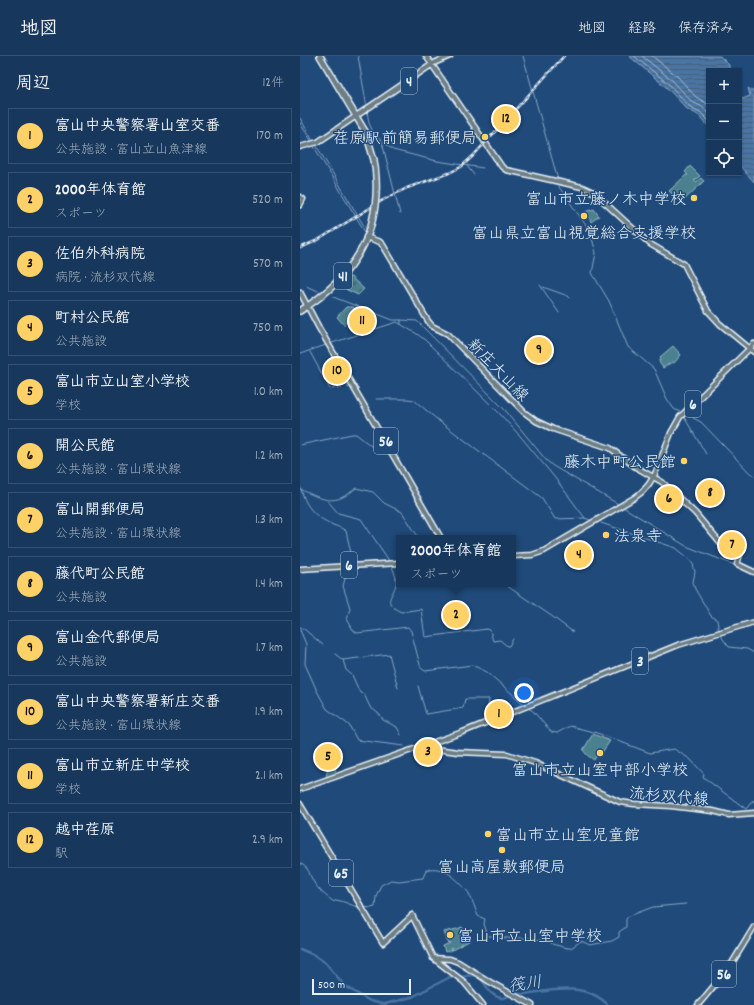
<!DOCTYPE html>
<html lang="ja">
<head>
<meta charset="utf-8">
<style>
  body { margin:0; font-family:Dekko,"Klee One",sans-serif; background:#244365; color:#f1f3f6 }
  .controls { position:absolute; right:12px; top:12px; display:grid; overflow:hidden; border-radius:0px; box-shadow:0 1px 3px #0004 }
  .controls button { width:36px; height:36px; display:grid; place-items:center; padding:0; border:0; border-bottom:1px solid #365272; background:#17385c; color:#f1f3f6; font:20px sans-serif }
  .scale { position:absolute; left:12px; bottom:10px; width:99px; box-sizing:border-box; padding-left:4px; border:2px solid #e8f1f8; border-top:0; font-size:11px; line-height:14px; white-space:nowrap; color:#e8f1f8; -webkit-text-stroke:3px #1f4a7a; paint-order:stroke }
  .you { position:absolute; left:224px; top:637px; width:14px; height:14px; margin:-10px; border:3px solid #fff; border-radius:50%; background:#1a73e8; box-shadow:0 0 0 6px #1a73e833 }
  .badge { display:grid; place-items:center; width:26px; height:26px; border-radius:50%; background:#ffd166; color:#111; font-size:13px; font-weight:700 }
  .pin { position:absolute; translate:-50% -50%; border:2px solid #fff; box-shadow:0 1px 4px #0006 }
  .popup { position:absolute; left:96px; top:479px; width:120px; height:52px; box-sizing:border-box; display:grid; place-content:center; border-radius:0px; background:#17385c; filter:drop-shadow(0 1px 3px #0005); font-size:13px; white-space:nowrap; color:#9eacbb }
  .popup b { font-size:15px; color:#f1f3f6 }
  .popup::after { content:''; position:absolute; left:50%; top:100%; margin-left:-8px; border:8px solid transparent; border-top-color:#17385c }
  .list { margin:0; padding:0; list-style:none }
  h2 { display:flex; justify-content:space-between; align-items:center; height:52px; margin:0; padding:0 16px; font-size:17px }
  h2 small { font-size:13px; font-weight:400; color:#9eacbb }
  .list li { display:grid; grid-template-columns:26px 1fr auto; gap:12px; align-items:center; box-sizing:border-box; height:56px; margin:0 8px 8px; padding:0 8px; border:1px solid #365272; border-radius:0px }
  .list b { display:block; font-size:15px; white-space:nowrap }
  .list p { margin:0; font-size:13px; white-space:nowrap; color:#9eacbb }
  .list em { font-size:13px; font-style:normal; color:#9eacbb }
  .icon { flex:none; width:22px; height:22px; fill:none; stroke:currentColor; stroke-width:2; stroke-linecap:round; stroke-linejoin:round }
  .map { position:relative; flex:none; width:454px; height:949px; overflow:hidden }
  header { display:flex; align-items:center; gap:24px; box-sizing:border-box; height:56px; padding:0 20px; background:#17385c; border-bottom:1px solid #365272 }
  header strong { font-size:19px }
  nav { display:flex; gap:22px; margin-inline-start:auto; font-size:14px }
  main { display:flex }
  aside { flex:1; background:#17385c }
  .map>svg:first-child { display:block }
  .grass { fill:#4c818e; stroke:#9ab9c3 }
  .cemetery { fill:url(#cemetery-stones); stroke:#9ab9c3 }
  .water { fill:url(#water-rules); stroke:#89a7c6 }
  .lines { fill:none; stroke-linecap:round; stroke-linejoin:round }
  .shore { stroke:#a8bfd6; stroke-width:1 }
  .stream { stroke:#89a7c6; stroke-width:1 }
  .river { stroke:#4975a4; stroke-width:2.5 }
  .major-casing { stroke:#e8f1f8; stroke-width:7 }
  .highway-casing { stroke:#e8f1f8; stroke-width:8 }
  .major { stroke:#6d7e84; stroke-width:4 }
  .highway { stroke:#6d7e84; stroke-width:5 }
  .rail-casing { stroke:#e8f1f8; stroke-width:2.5 }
  .rail { stroke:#1f4a7a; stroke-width:1; stroke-dasharray:3; stroke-linecap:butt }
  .highway-bridge-casing { stroke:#e8f1f8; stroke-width:8; stroke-linecap:butt }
  .highway-bridge { stroke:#6d7e84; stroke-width:5 }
  .poi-dot { fill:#ffd166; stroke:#1f4a7a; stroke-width:1.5 }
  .labels { text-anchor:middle; stroke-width:3; stroke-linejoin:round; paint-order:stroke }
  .shield { fill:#1f4a7a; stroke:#acbfd2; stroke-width:1 }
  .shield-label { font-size:15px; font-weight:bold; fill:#e8f1f8 }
  .poi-label { font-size:16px; fill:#e8f1f8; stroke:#1f4a7a; text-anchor:end }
  .street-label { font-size:16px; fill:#e8f1f8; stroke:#1f4a7a }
  .water-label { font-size:17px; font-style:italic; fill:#d0deeb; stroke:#1f4a7a }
</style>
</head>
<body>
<header>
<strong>地図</strong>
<nav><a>地図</a><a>経路</a><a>保存済み</a></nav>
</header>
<main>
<aside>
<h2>周辺<small>12件</small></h2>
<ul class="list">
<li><span class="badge">1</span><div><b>富山中央警察署山室交番</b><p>公共施設 · 富山立山魚津線</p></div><em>170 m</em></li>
<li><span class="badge">2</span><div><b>2000年体育館</b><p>スポーツ</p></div><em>520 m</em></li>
<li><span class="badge">3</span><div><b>佐伯外科病院</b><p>病院 · 流杉双代線</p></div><em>570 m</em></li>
<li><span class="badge">4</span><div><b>町村公民館</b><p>公共施設</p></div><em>750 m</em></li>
<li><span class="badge">5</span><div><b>富山市立山室小学校</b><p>学校</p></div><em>1.0 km</em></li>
<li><span class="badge">6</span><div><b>開公民館</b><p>公共施設 · 富山環状線</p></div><em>1.2 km</em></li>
<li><span class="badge">7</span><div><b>富山開郵便局</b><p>公共施設 · 富山環状線</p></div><em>1.3 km</em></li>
<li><span class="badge">8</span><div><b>藤代町公民館</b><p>公共施設</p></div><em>1.4 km</em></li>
<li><span class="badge">9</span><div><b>富山金代郵便局</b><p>公共施設</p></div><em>1.7 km</em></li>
<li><span class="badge">10</span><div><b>富山中央警察署新庄交番</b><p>公共施設 · 富山環状線</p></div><em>1.9 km</em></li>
<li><span class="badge">11</span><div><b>富山市立新庄中学校</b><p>学校</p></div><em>2.1 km</em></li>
<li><span class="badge">12</span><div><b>越中荏原</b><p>駅</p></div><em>2.9 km</em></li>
</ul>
</aside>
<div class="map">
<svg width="454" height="949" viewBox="0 0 454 949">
  <defs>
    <pattern id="cemetery-stones" width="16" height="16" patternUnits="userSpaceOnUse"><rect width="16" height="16" fill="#4c818e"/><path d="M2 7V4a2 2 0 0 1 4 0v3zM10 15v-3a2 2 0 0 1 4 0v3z" fill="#49676f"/></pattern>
    <pattern id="water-rules" width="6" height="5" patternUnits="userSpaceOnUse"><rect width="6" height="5" fill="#4975a4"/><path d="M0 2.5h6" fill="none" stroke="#485e77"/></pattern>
  </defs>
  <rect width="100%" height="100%" fill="#1f4a7a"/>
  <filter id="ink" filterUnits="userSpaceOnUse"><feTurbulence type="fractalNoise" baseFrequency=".025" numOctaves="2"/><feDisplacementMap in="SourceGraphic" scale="8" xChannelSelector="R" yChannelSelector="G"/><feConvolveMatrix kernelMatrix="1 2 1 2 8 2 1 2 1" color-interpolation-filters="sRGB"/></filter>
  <g filter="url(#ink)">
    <path class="grass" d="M 390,110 L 400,120 L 394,125 L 396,126 L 401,122 L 404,125 L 381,147 L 369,135 L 386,119 L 388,119 L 385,116 Z
      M 290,153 L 292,154 L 294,153 L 299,160 L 291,166 L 289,161 L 285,157 Z
      M 46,251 L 52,251 L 64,256 L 65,261 L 57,269 L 55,266 L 47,266 L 44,269 L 37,261 Z
      M 373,290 L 381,299 L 374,307 L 372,306 L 363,312 L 359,306 L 361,303 L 360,301 Z
      M 293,678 L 310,685 L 301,698 L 298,697 L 294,704 L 287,699 L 283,694 Z
      M 36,705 L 35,709 L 36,718 L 26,722 L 28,710 L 33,709 L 33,706 Z
      M 162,871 L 170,882 L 169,885 L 152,894 L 151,892 L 152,894 L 145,896 L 143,890 L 150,887 L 148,887 L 144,876 C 150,874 156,874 162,871 Z"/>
    <path class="cemetery" d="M 51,221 L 64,233 L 58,239 L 47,234 L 41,225 L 44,222 Z"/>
    <path class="water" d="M 329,0 L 420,0 L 429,9 L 429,15 L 409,15 L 409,71 L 398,59 L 387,53 L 367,32 Z
      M 448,32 L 454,36 L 454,126 L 439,109 L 439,39 L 442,43 L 450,40 Z"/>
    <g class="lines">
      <path class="shore" d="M 334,0 L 370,29 L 389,50 L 400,56 L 409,65
        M 342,0 L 373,25 L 392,46 L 403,51 L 409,58
        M 352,0 L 377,20 L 396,41 L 409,49"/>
      <path class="stream" d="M 58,0 L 67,52
        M 223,0 L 258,124
        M 67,55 L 69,67 L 72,74 L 82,86 L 93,94 L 137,105 L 183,112
        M 0,62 L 13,85
        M 0,67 L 12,86
        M 82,86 L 100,158
        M 13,89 L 65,176
        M 16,89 L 67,175
        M 167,110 L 174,119
        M 259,128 L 259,131 L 290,175 L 296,197 L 292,217 L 309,245 L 328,291 L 354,313 L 367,343 L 374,353 L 380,356
        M 240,229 L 259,257
        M 7,230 L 8,231 L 18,235
        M 243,231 L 268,240 L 270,242
        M 33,241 L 93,264 L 101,264 L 101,268
        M 101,264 L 117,265 L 205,354 L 246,404 L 253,410 L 318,448
        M 29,288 L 97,266 L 117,278 L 125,284 L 199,357 L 221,381 L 255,422 L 285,462
        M 10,296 L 30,333
        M 0,298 L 26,289
        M 47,331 L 51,332
        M 32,333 L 42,332
        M 76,343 L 108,343 L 114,344 L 139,365 L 242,442 L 255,463 L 285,462 L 290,464
        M 384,361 L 406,398
        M 393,362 L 401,366 L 449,416 L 454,419
        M 0,389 L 52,378 L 56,378 L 80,397
        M 0,430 C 5,448 11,458 29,467 C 34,470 41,471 46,475 L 51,497 L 48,509
        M 2,434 C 25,445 35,450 56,432 L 73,436 L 84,447 L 102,456 L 119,482
        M 27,444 L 38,457 L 61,463 L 90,506
        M 323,451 L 386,490 L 437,510
        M 301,467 L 376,492 L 392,505 L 395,516 L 393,526 L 395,533 L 411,560 L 417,564 L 419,576
        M 91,509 C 94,515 97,522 96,528 C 93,541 81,546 101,556 L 121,553 L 125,581 L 187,573 L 190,574 L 193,585 L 200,584 L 207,590 L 209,590 L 213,583
        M 48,512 L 43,530 L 50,552 L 47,563 L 53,574 L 57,577 L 108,571 L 111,575 L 120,609 L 121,612 L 125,615 L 172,609 L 187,616 L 226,650
        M 204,528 L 250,559 L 273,576
        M 0,571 L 4,573 L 23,589
        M 0,574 L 6,588 L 5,608 L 17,635 L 27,653 L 49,669 L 57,684 L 104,690
        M 420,579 L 429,591 L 447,593 L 454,597
        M 35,598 L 43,604 L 89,598 L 98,632
        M 43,604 L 46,614 L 52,619 L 60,637 L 64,638 L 70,651 L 79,658 L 83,664 L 97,671 L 101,679
        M 118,630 L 126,658 L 163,652 L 165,643 L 189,643 L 188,652
        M 228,652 L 233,655 L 251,676 L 257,677 L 270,670 L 297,677 L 350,697 L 374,693 L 390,703 L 404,718 L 403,721 L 446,753 L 453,744 L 454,746
        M 0,807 C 10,813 8,816 13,825 C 18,834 26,840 34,846 L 36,844 C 45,845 51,850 59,851
        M 64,851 L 71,852 L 75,851 L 76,840 L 81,829 L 91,824 L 99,825 L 123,822 L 126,814 C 143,808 158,824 168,836 C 172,843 175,852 178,860 L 185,863 L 184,868 L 188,880 L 197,880 L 205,882 L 231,882 L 241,884 L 244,883 L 248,884 L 252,888 L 267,892 L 271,892 L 281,885 L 290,889 L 312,885 L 319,881 L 319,876 L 326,871 L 326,863 L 329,860 L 353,851 L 386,848"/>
      <path class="river" d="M 0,893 L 14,899 L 26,907 L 44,929 L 53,935 L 70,945 L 86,949
        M 85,948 L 112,941 L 150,921 C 154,921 158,921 162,921 C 166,920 170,919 174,919 C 186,921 186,940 201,942 C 207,943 210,938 215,937 C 218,937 221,939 224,938 C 252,934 286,926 308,949"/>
      <defs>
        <path id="major" d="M 126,0 L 202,111 L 206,114 L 220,117 L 282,131 L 293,136 L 350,188 L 384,208 L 408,255 L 420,268 L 454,296
          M 0,91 L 18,86 L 134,7 L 150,0
          M 0,141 L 3,143 L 0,149
          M 66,181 L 80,186 L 83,189 L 128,265 L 132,270 L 148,278 L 224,356 L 236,365 L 253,373 L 310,392 L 334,410 L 362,426 L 395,457 L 426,494 L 436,491 L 441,495 L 437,508 L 454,516
          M 0,236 L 19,272 L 141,482
          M 213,500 L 232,499 L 244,495 L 334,442 L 342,436 L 349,428 L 355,418 L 371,377 L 380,361 L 454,288
          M 0,513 L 99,507
          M 126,689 L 129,692 L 158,696 L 207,698 L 235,707 L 320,746 L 334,748 L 371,750 L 413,755 L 429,759 L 454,757
          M 0,733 L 163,676 L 378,589 L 454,566
          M 0,748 L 83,887 L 112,860
          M 112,859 L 133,902 L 164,926 L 183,949
          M 133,902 L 150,903 L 158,906 L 190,926 L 232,949
          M 398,949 L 429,912 L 454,871"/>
        <path id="highway" d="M 20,0 L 66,77 L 74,104
          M 0,255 C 32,235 58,210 70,173"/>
      </defs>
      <use href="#major" class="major-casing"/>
      <use href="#highway" class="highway-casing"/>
      <use href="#major" class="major"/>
      <use href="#highway" class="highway"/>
      <defs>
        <path id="rail" d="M 0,192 L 18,184 L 83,144 L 107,132 L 149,117 L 161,111 L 173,100 L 264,0"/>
      </defs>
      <use href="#rail" class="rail-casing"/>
      <use href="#rail" class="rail"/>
      <defs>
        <path id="highway-bridge" d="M 70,173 C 77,150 78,127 74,104"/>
      </defs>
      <use href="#highway-bridge" class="highway-bridge-casing"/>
      <use href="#highway-bridge" class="highway-bridge"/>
    </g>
  </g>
  <g class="poi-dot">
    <circle cx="185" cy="81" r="4"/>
    <circle cx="394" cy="142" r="4"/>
    <circle cx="284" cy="160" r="4"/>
    <circle cx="384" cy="405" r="4"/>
    <circle cx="306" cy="479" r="4"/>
    <circle cx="300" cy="697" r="4"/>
    <circle cx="188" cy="778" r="4"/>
    <circle cx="202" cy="794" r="4"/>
    <circle cx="150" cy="879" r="4"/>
  </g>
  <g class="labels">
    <g class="shield">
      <rect x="101" y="12" width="16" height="26" rx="3"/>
      <rect x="34" y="207" width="18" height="26" rx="3"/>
      <rect x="385" y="335" width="16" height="26" rx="3"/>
      <rect x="74" y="372" width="24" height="26" rx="3"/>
      <rect x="41" y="496" width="16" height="26" rx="3"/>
      <rect x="332" y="592" width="16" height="26" rx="3"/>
      <rect x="29" y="804" width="24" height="26" rx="3"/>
      <rect x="412" y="905" width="24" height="26" rx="3"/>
    </g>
    <g class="shield-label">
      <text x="109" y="30">4</text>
      <text x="43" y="225">41</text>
      <text x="393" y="353">6</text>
      <text x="86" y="390">56</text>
      <text x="49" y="514">6</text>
      <text x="340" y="610">3</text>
      <text x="41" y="822">65</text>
      <text x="424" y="923">56</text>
    </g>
    <g class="poi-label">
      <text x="177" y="87">荏原駅前簡易郵便局</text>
      <text x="386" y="148">富山市立藤ノ木中学校</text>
      <text x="284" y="182" text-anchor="middle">富山県立富山視覚総合支援学校</text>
      <text x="376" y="411">藤木中町公民館</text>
      <text x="314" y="485" text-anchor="start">法泉寺</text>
      <text x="300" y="719" text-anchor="middle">富山市立山室中部小学校</text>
      <text x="196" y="784" text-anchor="start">富山市立山室児童館</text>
      <text x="202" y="816" text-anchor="middle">富山高屋敷郵便局</text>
      <text x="158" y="885" text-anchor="start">富山市立山室中学校</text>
    </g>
    <g class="street-label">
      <text transform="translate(199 313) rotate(46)" y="6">新庄大山線</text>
      <text transform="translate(369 739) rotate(5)" y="6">流杉双代線</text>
    </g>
    <g class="water-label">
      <text transform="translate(225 927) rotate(-8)" y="6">筏川</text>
    </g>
  </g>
</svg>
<div class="controls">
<button>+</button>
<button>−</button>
<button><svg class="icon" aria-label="locate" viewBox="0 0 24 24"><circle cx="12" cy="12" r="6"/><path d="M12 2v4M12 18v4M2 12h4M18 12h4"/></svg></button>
</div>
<div class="scale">500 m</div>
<div class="you"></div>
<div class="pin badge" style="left:199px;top:658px">1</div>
<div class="pin badge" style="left:156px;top:559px">2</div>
<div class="popup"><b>2000年体育館</b>スポーツ</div>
<div class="pin badge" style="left:128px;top:696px">3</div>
<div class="pin badge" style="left:279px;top:499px">4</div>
<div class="pin badge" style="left:28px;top:701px">5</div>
<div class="pin badge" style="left:369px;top:443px">6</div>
<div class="pin badge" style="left:432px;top:489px">7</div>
<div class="pin badge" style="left:410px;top:437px">8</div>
<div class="pin badge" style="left:239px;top:294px">9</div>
<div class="pin badge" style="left:37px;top:315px">10</div>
<div class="pin badge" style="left:62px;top:265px">11</div>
<div class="pin badge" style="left:206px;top:63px">12</div>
</div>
</main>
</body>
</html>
